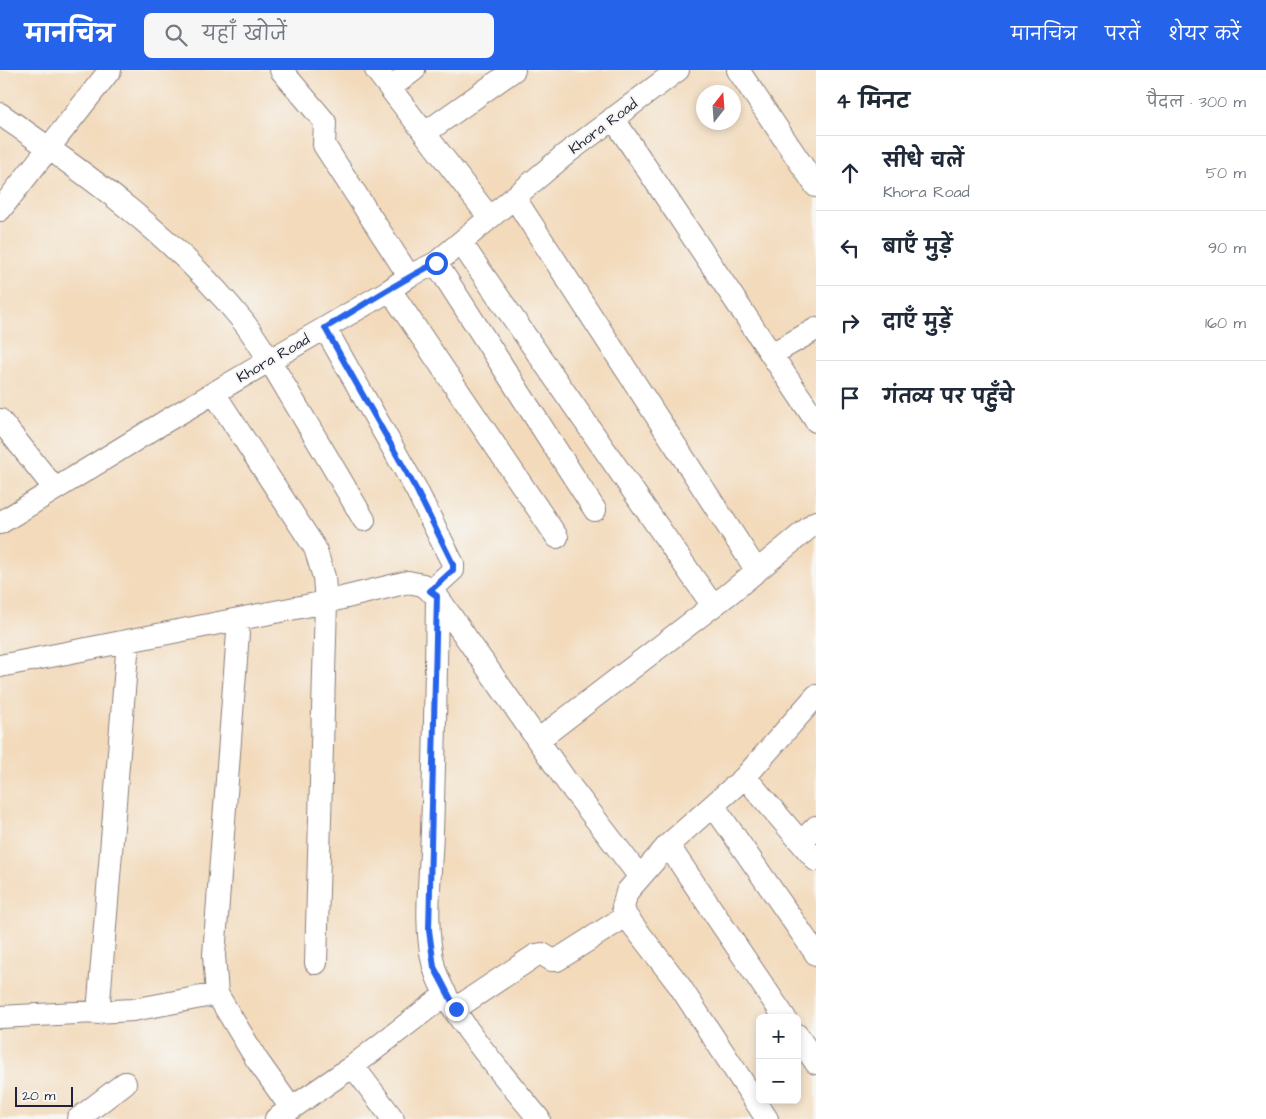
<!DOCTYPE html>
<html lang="hi">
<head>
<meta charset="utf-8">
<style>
  body { margin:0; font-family:"Architects Daughter","Playpen Sans Deva",sans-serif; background:#f6f6f7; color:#1f2937 }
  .controls { position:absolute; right:15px; bottom:15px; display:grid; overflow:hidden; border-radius:8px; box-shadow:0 2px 8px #0003 }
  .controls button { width:45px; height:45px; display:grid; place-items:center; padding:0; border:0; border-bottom:1px solid #e0e1e3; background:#fff; color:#1f2937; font:25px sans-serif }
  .compass { position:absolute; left:696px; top:15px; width:45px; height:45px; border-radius:50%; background:#fff; box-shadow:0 2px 8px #0003; rotate:17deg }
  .scale { position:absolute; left:15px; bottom:12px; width:58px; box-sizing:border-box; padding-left:5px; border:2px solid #22223b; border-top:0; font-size:14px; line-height:18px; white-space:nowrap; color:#22223b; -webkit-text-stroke:4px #f6f6f2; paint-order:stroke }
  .stop { position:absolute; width:15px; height:15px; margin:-11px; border:4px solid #2563eb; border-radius:50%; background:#fff }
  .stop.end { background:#2563eb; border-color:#fff; box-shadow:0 1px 5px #0008 }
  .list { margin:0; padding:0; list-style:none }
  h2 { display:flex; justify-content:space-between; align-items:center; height:65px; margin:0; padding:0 20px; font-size:21px }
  h2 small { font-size:16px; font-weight:400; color:#747a83 }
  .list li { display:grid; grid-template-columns:32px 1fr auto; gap:15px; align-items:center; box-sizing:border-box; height:75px; padding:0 20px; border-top:1px solid #e0e1e3 }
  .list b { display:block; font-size:19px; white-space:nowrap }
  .list p { margin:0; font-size:16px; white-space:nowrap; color:#747a83 }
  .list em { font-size:16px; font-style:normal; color:#747a83 }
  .icon { flex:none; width:28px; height:28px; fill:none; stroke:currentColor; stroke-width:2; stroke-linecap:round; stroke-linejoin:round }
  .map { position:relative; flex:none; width:816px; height:1049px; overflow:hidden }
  header { display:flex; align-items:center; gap:30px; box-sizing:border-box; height:70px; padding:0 25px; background:#2563eb; color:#fff }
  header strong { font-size:24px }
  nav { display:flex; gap:28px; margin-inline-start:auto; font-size:18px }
  .search { width:350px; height:45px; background:#f6f6f7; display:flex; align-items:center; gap:12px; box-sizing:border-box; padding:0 18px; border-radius:8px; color:#747a83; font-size:19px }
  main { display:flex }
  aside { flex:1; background:#fff }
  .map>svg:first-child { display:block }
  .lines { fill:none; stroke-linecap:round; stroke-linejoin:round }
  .minor-casing { stroke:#8a7e7b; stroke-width:24 }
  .minor { stroke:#fff; stroke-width:22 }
  .route { stroke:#2563eb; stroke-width:6 }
  .labels { text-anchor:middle; stroke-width:4; stroke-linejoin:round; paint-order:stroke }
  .street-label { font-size:15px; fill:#22223b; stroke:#f6f6f2 }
</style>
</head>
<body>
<header>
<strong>मानचित्र</strong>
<div class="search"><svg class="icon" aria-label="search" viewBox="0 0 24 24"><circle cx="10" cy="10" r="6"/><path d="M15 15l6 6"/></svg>यहाँ खोजें</div>
<nav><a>मानचित्र</a><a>परतें</a><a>शेयर करें</a></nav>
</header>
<main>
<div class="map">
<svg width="816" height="1049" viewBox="0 0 816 1049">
  <rect width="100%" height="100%" fill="#f6f6f2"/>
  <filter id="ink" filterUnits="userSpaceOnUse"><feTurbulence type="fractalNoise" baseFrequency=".02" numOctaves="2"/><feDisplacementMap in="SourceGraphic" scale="10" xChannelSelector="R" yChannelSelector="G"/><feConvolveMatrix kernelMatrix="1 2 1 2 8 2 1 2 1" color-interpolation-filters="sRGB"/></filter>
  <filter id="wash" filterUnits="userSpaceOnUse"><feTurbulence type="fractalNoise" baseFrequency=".0096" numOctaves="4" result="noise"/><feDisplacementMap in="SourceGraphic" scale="20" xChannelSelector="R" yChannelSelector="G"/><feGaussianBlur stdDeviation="1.12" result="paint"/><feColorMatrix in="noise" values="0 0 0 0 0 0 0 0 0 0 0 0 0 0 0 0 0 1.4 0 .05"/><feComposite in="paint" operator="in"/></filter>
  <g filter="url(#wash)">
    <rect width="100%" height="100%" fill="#f3dabb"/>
  </g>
  <g filter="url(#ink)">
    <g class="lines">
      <defs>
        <path id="minor" d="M 281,0 L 325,52 L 324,75 L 409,206
          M 376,0 L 489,147
          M 738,0 L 816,116
          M 390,18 L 414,0
          M 0,44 C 87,104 175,167 242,250 C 261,274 277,303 293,330 C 317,370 341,410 364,450
          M 613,48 L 816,351
          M 425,63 L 514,0
          M 514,127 L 757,501
          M 0,140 L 110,0
          M 461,173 L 713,536
          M 436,193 L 595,440
          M 390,220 L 557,467
          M 325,258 L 416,419 L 453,494 L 453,500 L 430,521
          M 772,284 L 816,259
          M 214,323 L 315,478 L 324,507 L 326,532 L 316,893
          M 0,350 L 55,419
          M 0,453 L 166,351 L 390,220 L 409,206 L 436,193 L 567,83 L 678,0
          M 437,526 L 567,712 L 640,807
          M 239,549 L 214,885 L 217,924 L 257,990 L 291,1038
          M 0,596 L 326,532 L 408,512 L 423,515 L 437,526 C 436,604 435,683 432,761 C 431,804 423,854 434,897 C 447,944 508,1010 539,1049
          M 538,670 L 730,523 L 816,452
          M 745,707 L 816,790
          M 713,735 L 816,884
          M 801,772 L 816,757
          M 668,775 L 785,948
          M 455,939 L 536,885 L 542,884 L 552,890 L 557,890 L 626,846
          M 98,943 L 128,571
          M 0,947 L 133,940 L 217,924
          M 797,965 L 816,993
          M 353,996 L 446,924
          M 78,1049 L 125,1013
          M 276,1049 L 353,996 L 393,1049
          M 767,1049 L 679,915 L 626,846 L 623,837 L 627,822 L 668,775 L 745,707 L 816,626"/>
      </defs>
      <use href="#minor" class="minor-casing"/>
      <use href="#minor" class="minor"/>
    </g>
  </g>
  <g class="lines" filter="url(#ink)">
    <path class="route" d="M 436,193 C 398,212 362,236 325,258 L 416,419 L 453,494 L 453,500 L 430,521 L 437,526 L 429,860 L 434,897 L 456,939"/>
  </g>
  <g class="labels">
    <g class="street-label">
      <text transform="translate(603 56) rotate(-37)" y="5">Khora Road</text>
      <text transform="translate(273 288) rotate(-30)" y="5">Khora Road</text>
    </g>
  </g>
</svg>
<div class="controls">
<button>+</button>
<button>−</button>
</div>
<svg class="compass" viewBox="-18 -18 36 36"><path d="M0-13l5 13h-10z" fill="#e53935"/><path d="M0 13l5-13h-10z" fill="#747a83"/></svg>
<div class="scale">20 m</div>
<div class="stop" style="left:436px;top:193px"></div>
<div class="stop end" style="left:456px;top:939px"></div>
</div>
<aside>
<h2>4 मिनट<small>पैदल · 300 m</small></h2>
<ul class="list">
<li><svg class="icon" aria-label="ahead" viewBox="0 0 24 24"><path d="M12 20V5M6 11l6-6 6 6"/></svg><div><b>सीधे चलें</b><p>Khora Road</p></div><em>50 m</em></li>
<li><svg class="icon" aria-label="left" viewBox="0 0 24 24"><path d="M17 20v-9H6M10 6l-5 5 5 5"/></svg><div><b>बाएँ मुड़ें</b></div><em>90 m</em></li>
<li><svg class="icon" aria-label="right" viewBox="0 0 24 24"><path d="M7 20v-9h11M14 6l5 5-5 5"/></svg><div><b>दाएँ मुड़ें</b></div><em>160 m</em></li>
<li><svg class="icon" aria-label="arrive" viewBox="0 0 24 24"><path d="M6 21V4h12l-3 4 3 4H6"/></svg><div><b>गंतव्य पर पहुँचे</b></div></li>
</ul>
</aside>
</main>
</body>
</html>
